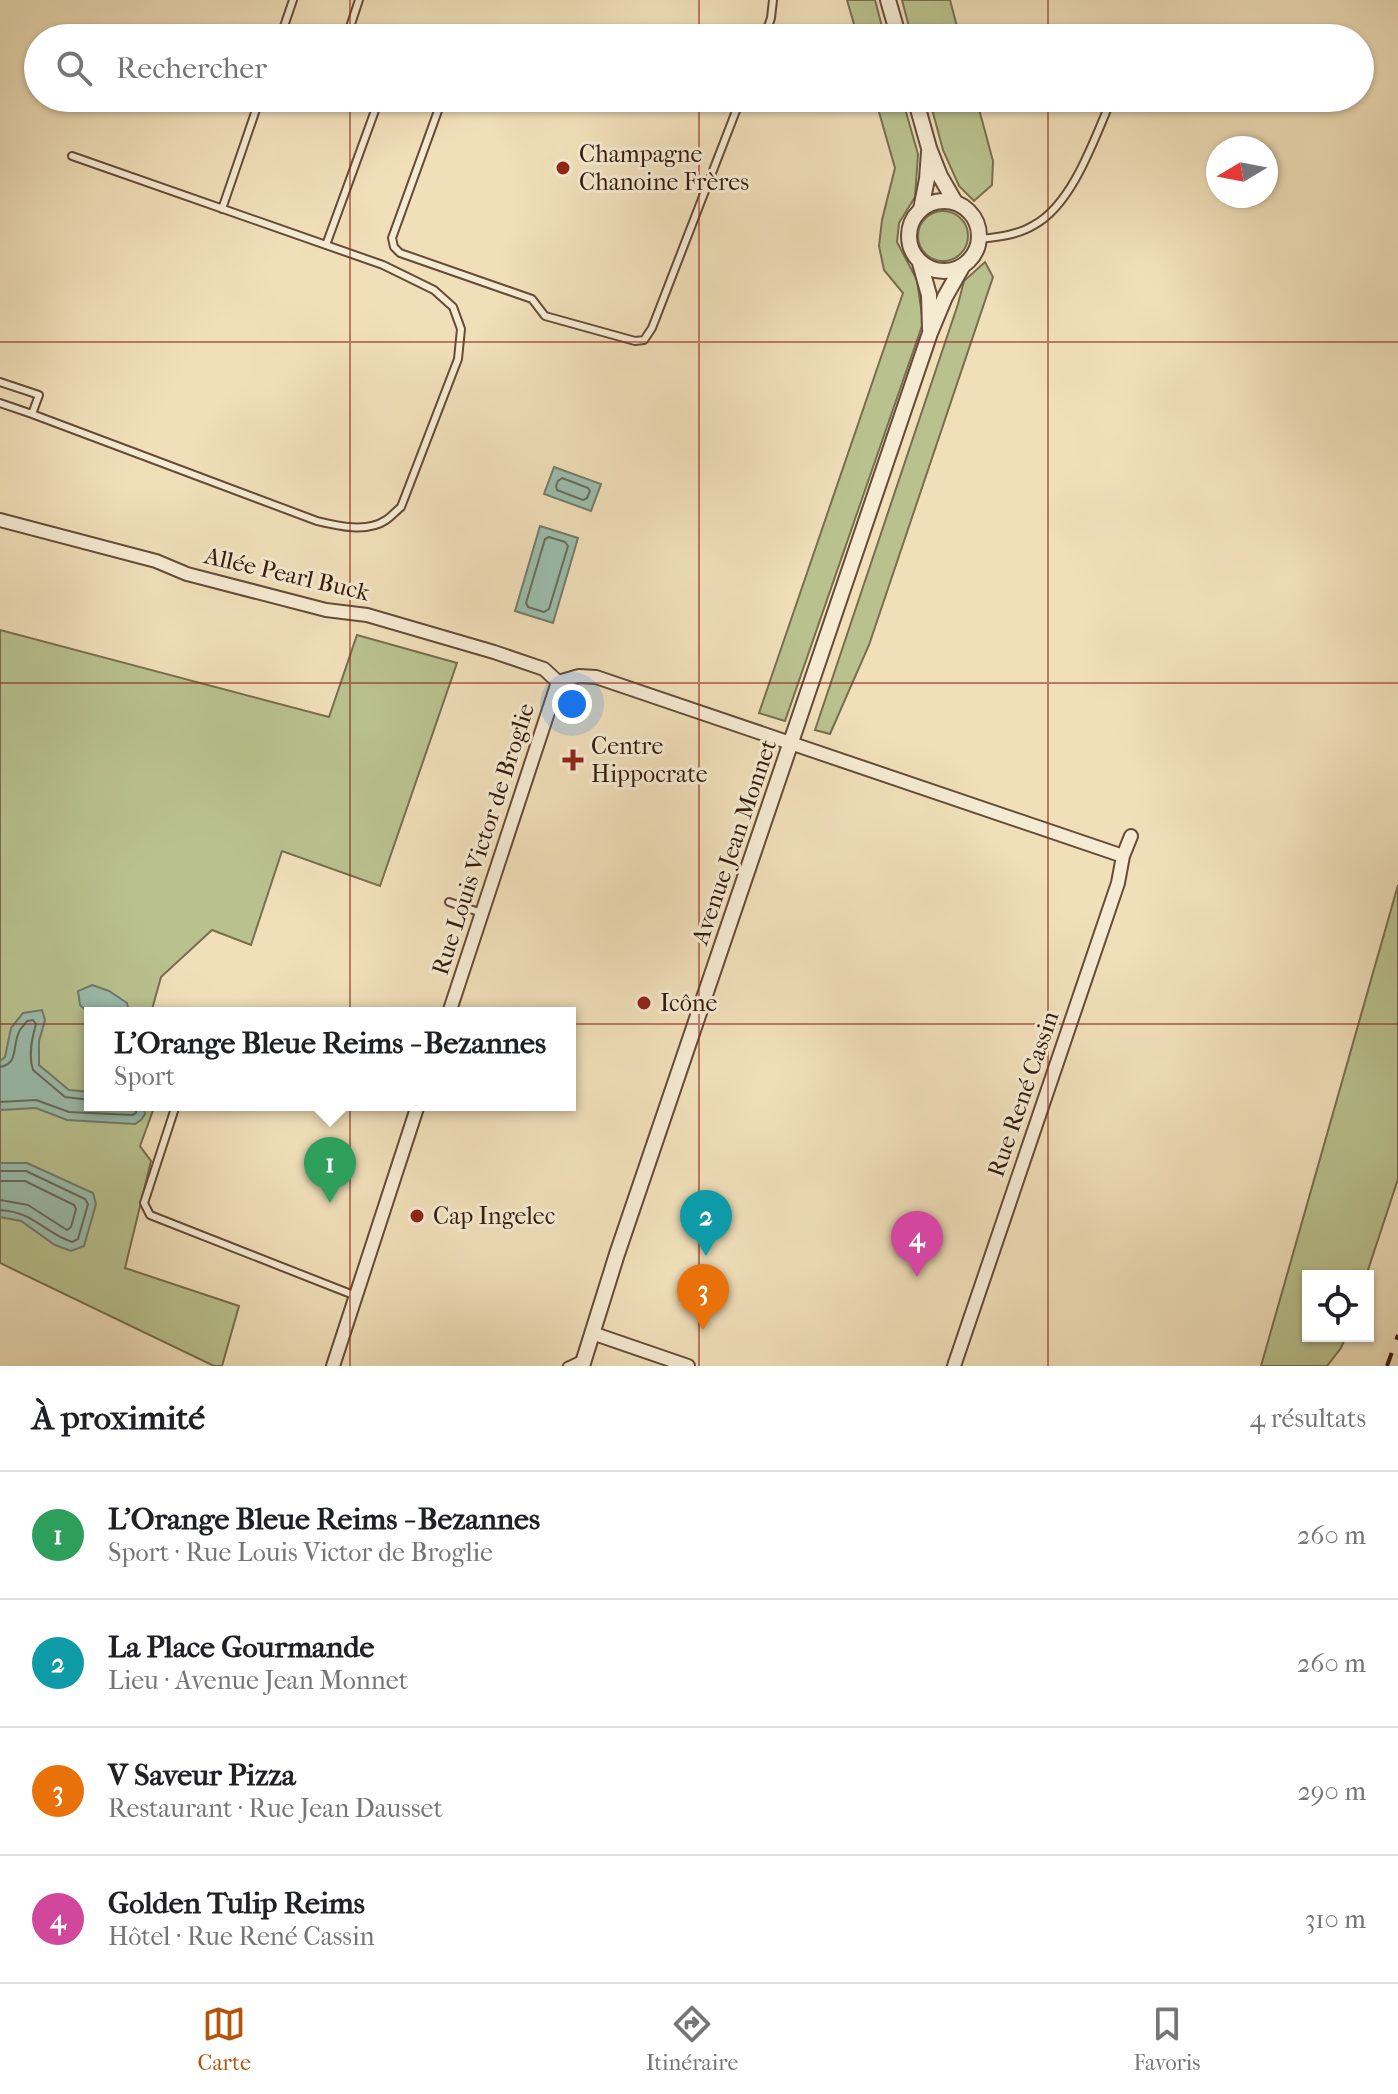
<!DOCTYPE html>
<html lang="fr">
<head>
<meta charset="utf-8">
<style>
  body { margin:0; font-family:"IM FELL French Canon",serif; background:#f6f6f6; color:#202124 }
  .controls { position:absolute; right:24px; bottom:24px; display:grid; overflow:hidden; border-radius:0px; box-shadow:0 2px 6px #0004 }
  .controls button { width:72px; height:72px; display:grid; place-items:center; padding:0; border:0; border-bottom:2px solid #e0e0e0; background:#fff; color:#202124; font:40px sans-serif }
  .compass { position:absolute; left:1206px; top:136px; width:72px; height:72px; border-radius:50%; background:#fff; box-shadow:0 2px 6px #0004; rotate:260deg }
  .you { position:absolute; left:572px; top:704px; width:28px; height:28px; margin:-20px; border:6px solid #fff; border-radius:50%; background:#1a73e8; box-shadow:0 0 0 12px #1a73e833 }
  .badge { display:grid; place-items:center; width:52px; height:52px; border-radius:50%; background:#b45309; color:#fff; font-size:26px; font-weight:700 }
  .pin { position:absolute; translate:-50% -66px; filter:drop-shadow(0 2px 4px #0008) }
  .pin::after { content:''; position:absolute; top:42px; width:28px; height:24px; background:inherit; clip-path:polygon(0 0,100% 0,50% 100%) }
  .popup { position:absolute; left:84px; top:1007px; width:492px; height:104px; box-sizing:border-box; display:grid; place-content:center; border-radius:0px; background:#fff; filter:drop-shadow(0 2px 6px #0005); font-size:26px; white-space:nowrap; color:#757577 }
  .popup b { font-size:30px; color:#202124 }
  .popup::after { content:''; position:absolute; left:50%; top:100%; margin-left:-16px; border:16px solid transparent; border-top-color:#fff }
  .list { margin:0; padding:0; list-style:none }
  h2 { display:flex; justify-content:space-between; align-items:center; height:104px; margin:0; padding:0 32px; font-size:34px }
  h2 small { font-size:26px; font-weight:400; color:#757577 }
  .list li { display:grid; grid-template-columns:52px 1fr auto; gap:24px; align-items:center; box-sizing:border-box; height:128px; padding:0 32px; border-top:2px solid #e0e0e0 }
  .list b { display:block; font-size:30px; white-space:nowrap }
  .list p { margin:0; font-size:26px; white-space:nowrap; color:#757577 }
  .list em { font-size:26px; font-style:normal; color:#757577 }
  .icon { flex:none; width:44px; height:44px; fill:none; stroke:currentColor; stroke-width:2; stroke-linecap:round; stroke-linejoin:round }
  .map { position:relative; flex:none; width:1398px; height:1366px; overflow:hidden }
  .search { position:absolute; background:#fff; box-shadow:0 2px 6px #0004; left:24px; right:24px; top:24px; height:88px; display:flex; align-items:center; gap:20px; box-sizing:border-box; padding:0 28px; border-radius:44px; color:#757577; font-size:30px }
  .sheet { height:616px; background:#fff }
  nav { display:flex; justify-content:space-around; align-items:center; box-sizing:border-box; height:112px; border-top:2px solid #e0e0e0; background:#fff; font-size:22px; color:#757577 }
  nav a { display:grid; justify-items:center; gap:4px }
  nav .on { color:#b45309 }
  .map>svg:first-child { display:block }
  .green { fill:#b9c28f; stroke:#786e4e; stroke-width:2 }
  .water { fill:#9bbdac; stroke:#737c6c; stroke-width:2 }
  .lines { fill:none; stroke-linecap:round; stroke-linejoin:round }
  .shore { stroke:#696c5c; stroke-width:2 }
  .service-casing { stroke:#654b38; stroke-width:10 }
  .minor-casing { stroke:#654b38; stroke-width:16 }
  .tertiary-casing { stroke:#654b38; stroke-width:18 }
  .service { stroke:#f5ead2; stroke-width:6 }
  .minor { stroke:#f5ead2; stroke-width:12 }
  .tertiary { stroke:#f5ead2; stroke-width:14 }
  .rail { stroke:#371a0d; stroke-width:4; stroke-dasharray:14 14; stroke-linecap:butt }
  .grid { fill:none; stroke:#8f2418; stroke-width:2; stroke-opacity:0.55 }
  .poi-dot { fill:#8f2418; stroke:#f5ead2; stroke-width:3 }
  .labels { text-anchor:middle; stroke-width:6; stroke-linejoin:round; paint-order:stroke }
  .poi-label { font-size:24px; fill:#371a0d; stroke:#f5ead2; text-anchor:start }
  .street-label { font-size:24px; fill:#371a0d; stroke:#f5ead2 }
</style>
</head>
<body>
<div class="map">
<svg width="1398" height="1366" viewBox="0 0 1398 1366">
  <rect width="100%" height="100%" fill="#f0dfb9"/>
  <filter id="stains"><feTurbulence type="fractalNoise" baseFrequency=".0025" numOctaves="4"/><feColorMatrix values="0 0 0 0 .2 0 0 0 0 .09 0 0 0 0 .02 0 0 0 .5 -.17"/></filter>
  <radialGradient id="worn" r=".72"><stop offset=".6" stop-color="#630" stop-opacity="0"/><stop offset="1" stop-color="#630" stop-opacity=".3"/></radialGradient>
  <path class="green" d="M 847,0 L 875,0 L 885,38 L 858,38 Z
    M 902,0 L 950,0 L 960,38 L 912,38 Z
    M 875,98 L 902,98 L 918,154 L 915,197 L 899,223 L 897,242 L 917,280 L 923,323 L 785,721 L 759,713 L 903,293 L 884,270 L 879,246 L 882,220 L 895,168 Z
    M 929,98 L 976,98 L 993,161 L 992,185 L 974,201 L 959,186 L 943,150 Z
    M918 236a25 25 0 1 1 50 0a25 25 0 1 1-50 0Z
    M 985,262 L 993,277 L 869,645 L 830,734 L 815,730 L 958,304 L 964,281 Z
    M 0,630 L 329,717 L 357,635 L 457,663 L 380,886 L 282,851 L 251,945 L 212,930 L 161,977 L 151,1013 L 90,1013 L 90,1105 L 155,1105 L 140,1146 L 151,1161 L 125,1268 L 239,1306 L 222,1366 L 214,1366 L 0,1263 Z
    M 1398,885 L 1398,1179 L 1366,1276 L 1308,1276 L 1308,1336 L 1346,1336 L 1341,1348 L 1327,1366 L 1261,1366 Z"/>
  <path class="water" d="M 554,467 L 601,484 L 591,511 L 544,494 Z
    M 540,526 L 578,538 L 553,623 L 515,611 Z
    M 92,985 L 109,991 L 127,1003 L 129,1013 L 90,1014 L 80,1005 L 78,991 Z
    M 42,1010 L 45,1020 L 39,1041 L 39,1065 L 69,1090 L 90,1092 L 90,1105 L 143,1105 L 145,1114 L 141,1120 L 135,1124 L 67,1120 L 36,1108 L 0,1110 L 0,1061 L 5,1057 L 11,1028 L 23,1013 Z
    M 0,1163 L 27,1163 L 93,1193 L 96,1204 L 84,1246 L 71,1251 L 55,1245 L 21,1221 L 0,1217 Z"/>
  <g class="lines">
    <path class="shore" d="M 562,478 L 588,488 L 590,491 L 587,498 L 583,500 L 557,490 L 556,486 L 558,481 Z
      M 549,537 L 565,542 L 568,546 L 549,609 L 544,612 L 528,607 L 526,603 L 545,539 Z
      M 0,1067 C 19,1064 12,1046 19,1032 C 19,1030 26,1023 27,1021 L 33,1020 L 36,1024 C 32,1038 28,1055 33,1070 L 65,1097 L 90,1100
      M 0,1102 L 36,1100 L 69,1112 L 132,1115 L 136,1113 L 136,1105
      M 0,1171 L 26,1171 L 85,1199 L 88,1204 L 78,1239 L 72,1242 C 43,1232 34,1212 0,1210
      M 0,1181 L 25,1181 L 74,1205 L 76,1209 L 71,1227 L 67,1230 L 28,1205 L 0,1200"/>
    <defs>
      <path id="service" d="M 280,38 L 293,0
        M 351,38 L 349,30 L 359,0
        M 764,38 L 771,18 L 773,0
        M 439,98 L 439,108 L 392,238 L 394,247 L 400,253 L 532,299 L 545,316 L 635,341 L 644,340 L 652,328 L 741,98
        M 222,209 L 260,98
        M 980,239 C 998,237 1018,235 1034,225 C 1073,204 1095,137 1112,98
        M 326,245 L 377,105
        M 0,382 L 39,395 L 32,414 L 0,403
        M 32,414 L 317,521 C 338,526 367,533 386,520 C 391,517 396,511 401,507 L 458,359 L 461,329 L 453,307 L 434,290 L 383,265 L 72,156
        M 449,902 L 482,913
        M 176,1105 L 144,1203 L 150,1215 L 356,1296
        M 567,1366 L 582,1359"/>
      <path id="minor" d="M 0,520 L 156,561 L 187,574 L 326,610 L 367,615 L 494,652 L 544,669 L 558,682
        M 449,1013 L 558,682 L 579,676 L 596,677 L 1123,856
        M 592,1333 L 688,1366
        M 333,1366 L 418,1105
        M 954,1366 L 1118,883 L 1123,856 L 1131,836"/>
      <path id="tertiary" d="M 888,0 L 899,38
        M 915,98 L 929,148 L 940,176 L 955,202
        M909 236a35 35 0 1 1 70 0a35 35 0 1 1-70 0Z
        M 921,209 L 927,179 L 929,152
        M 920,263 L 929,295 L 930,329
        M 582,1366 L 617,1254 L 930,333 L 945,297 L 962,267"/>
    </defs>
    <use href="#service" class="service-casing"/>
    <use href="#minor" class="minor-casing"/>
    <use href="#tertiary" class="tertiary-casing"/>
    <use href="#service" class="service"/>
    <use href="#minor" class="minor"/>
    <use href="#tertiary" class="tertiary"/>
    <path class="rail" d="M 1387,1366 L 1398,1335"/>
  </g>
  <path class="grid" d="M 350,0 L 350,38M 699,0 L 699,38M 1048,0 L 1048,38M 350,98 L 350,1366M 699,98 L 699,1366M 1048,98 L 1048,1366M 0,342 L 1398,342M 0,683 L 1398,683M 0,1024 L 1398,1024"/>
  <g class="poi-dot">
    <circle cx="563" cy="168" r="8"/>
    <path d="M569 748h8v8h8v8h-8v8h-8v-8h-8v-8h8z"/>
    <circle cx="644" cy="1003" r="8"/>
    <circle cx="417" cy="1216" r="8"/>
  </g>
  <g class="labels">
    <g class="poi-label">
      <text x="579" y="162">Champagne<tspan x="579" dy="28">Chanoine Frères</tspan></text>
      <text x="591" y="754">Centre<tspan x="591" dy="28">Hippocrate</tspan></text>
      <text x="660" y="1011">Icône</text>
      <text x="433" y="1224">Cap Ingelec</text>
    </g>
    <g class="street-label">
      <text transform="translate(287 574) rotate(13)" y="8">Allée Pearl Buck</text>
      <text transform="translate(483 839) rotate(-72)" y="8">Rue Louis Victor de Broglie</text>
      <text transform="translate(734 842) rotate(-71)" y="8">Avenue Jean Monnet</text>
      <text transform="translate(1023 1094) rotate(-71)" y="8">Rue René Cassin</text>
    </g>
  </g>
  <rect width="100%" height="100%" filter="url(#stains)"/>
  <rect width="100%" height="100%" fill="url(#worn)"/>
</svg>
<div class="controls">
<button><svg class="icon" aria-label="locate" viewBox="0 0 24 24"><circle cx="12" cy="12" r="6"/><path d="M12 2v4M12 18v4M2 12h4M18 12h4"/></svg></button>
</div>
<svg class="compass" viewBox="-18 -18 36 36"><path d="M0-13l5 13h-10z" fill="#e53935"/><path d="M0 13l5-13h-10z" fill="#757577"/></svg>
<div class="you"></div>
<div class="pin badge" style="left:330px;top:1203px;background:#2e9e5b">1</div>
<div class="popup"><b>L'Orange Bleue Reims - Bezannes</b>Sport</div>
<div class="pin badge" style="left:706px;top:1256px;background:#0f9aa8">2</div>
<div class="pin badge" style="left:703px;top:1330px;background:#e8710a">3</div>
<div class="pin badge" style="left:917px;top:1277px;background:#d1479c">4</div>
<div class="search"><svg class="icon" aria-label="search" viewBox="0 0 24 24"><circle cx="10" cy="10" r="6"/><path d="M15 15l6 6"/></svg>Rechercher</div>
</div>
<section class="sheet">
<h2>À proximité<small>4 résultats</small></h2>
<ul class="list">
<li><span class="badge" style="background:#2e9e5b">1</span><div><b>L'Orange Bleue Reims - Bezannes</b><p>Sport · Rue Louis Victor de Broglie</p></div><em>260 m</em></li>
<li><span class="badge" style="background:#0f9aa8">2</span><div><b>La Place Gourmande</b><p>Lieu · Avenue Jean Monnet</p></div><em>260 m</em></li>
<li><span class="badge" style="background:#e8710a">3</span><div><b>V Saveur Pizza</b><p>Restaurant · Rue Jean Dausset</p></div><em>290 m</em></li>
<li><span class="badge" style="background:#d1479c">4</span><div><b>Golden Tulip Reims</b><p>Hôtel · Rue René Cassin</p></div><em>310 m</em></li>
</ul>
</section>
<nav>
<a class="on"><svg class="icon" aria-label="map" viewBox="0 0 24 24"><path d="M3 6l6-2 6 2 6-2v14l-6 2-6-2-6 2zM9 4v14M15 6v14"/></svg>Carte</a>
<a><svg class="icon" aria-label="directions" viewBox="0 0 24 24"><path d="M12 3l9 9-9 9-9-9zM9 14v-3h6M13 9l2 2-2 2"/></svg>Itinéraire</a>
<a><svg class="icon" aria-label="saved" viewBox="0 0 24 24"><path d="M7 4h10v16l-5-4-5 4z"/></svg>Favoris</a>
</nav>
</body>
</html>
